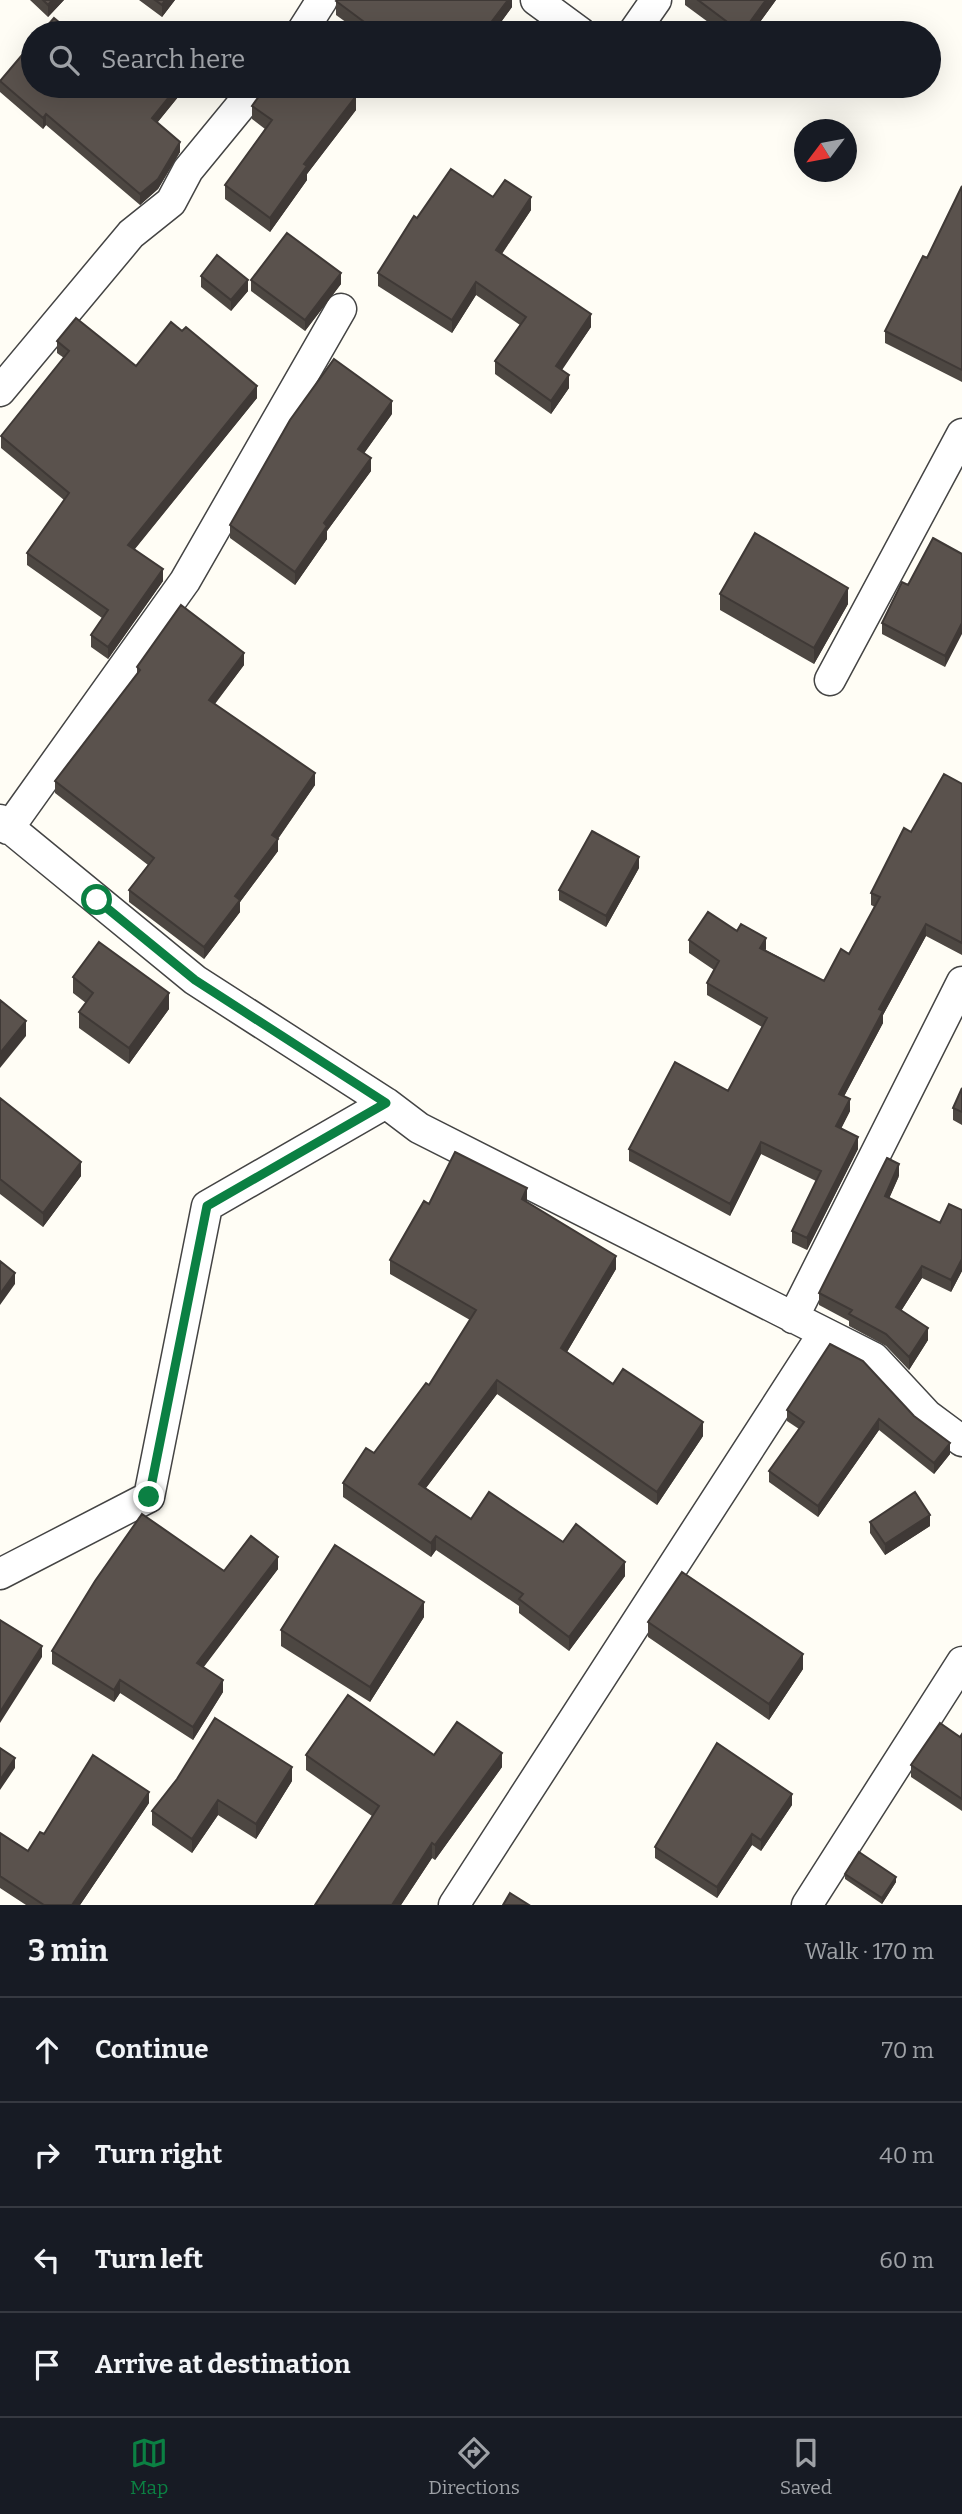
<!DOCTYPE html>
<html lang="en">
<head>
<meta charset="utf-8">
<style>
  body { margin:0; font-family:Bitter,serif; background:#242831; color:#f1f3f6 }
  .compass { position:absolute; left:794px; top:119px; width:63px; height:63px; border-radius:50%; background:#171b24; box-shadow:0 7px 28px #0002; rotate:238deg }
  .stop { position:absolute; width:21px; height:21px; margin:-16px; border:5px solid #0b8043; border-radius:50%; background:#fff }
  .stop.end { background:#0b8043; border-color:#fff; box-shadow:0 2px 7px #0008 }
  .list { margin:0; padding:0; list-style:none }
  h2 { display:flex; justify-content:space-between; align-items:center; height:91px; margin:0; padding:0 28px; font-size:30px }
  h2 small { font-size:23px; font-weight:400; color:#9ea1a6 }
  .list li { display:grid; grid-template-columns:46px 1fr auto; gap:21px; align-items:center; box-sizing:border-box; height:105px; padding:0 28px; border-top:2px solid #363941 }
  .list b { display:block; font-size:26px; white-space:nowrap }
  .list em { font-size:23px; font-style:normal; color:#9ea1a6 }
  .icon { flex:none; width:38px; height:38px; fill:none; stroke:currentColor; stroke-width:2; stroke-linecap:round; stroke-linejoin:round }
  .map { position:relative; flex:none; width:962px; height:1905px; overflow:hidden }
  .search { position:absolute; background:#171b24; box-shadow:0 7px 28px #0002; left:21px; right:21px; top:21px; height:77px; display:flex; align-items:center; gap:18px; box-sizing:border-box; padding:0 24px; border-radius:38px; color:#9ea1a6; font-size:26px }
  .sheet { height:511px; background:#171b24 }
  nav { display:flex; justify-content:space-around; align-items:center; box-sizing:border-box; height:98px; border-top:2px solid #363941; background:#171b24; font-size:19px; color:#9ea1a6 }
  nav a { display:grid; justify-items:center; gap:4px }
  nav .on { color:#0b8043 }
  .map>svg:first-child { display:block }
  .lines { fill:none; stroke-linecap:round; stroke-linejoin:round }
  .street-casing { stroke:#444; stroke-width:33 }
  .street { stroke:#fff; stroke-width:30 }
  .wall { fill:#4d4742 }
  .shaded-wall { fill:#3f3936 }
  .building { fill:#5a524d; stroke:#3f3936; stroke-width:2 }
  .route { stroke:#0b8043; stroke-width:9 }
</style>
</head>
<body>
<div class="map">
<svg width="962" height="1905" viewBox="0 0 962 1905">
  <rect width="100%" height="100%" fill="#fffdf5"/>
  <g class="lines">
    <defs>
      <path id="street" d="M 536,0 L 581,33
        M 301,33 L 322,0
        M 633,33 L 656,0
        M 0,391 L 131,234 L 171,202 L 188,170 L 257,86
        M 830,680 L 962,434
        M 0,820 L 195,980 L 386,1103 L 419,1128 L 874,1358 L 927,1415 L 962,1441
        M 8,829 L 185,581 L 341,309
        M 793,1318 L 962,982
        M 0,1574 L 149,1497 L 207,1206 L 386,1103
        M 454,1905 L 823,1334
        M 807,1905 L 962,1662"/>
    </defs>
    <use href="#street" class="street-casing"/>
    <use href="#street" class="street"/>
  </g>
  <path class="wall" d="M 30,0 L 64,0 L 48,17 Z
    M 139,0 L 175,0 L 162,17 Z
    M 512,0 L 512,7 L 493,33 L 361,33 L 336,15 L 336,1 Z
    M 685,0 L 776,0 L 752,33 L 723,33 L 685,5 Z
    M 0,81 L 33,86 L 187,86 L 157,123 L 180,152 L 158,189 L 140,205 L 46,125 L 43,129 L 0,92 Z
    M 252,106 L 356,110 L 307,174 L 307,180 L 270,232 L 225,199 L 225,185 L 265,129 L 252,119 Z
    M 962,186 L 962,382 L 885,343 L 885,331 L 927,258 Z
    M 493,197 L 531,210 L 502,254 L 591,327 L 561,370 L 569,388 L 551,414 L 495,374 L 495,361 L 520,325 L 476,295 L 452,333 L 378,286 L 378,273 L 417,218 Z
    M 201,276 L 248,291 L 231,311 L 201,287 Z
    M 251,280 L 341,284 L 305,331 L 251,291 Z
    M 57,341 L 136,366 L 257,398 L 135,549 L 163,581 L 108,659 L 91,647 L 91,635 L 102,618 L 27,565 L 27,553 L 64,500 L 1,448 L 1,436 L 64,358 L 57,353 Z
    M 392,414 L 364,453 L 371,471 L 327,531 L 327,539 L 295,585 L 230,538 L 230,525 Z
    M 962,554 L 945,667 L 882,634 L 882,623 L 908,585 Z
    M 720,594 L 848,604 L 814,664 L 720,610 Z
    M 244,665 L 215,704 L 315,785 L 278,839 L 278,851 L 240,902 L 240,912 L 204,959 L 129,902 L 129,890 L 148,865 L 55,793 L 55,781 L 137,674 L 137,667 Z
    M 962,784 L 962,955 L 926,936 L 883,1015 L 883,1023 L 844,1096 L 850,1111 L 841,1129 L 858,1149 L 807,1250 L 792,1243 L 792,1231 L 816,1181 L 761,1154 L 730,1216 L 629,1161 L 629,1149 L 728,1091 L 762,1027 L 707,995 L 707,983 L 714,970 L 689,953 L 689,940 L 737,931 L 766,950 L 824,981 L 849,954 L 875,907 L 871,905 L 871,893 L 911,832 Z
    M 639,868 L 606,927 L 559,900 L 559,890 Z
    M 73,977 L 169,1009 L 129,1064 L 79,1028 L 79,1012 L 86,1003 L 73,993 Z
    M 962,1088 L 962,1125 L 953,1120 L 953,1108 Z
    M 0,1098 L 81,1176 L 43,1227 L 0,1194 Z
    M 899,1176 L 889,1198 L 940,1223 L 962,1210 L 962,1271 L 951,1292 L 922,1278 L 901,1311 L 928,1340 L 909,1370 L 886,1346 L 849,1326 L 849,1321 L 819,1305 L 819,1293 Z
    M 527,1203 L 616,1269 L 567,1352 L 613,1384 L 703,1436 L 657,1505 L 497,1394 L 426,1488 L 471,1519 L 563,1542 L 625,1576 L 569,1651 L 519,1613 L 519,1606 L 436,1550 L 431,1557 L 343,1497 L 343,1483 L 374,1453 L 429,1385 L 470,1320 L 390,1274 L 390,1260 L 429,1204 Z
    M 830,1344 L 950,1454 L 934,1474 L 879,1430 L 818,1517 L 769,1482 L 769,1471 L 799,1429 L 787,1421 L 787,1410 Z
    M 870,1522 L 930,1526 L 885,1555 L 870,1533 Z
    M 278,1569 L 203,1667 L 223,1692 L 193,1740 L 120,1693 L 114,1702 L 52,1664 L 52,1651 L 224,1571 Z
    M 424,1617 L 370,1702 L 281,1646 L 281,1630 Z
    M 648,1622 L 803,1669 L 769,1720 L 648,1637 Z
    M 962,1734 L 962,1811 L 911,1777 L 911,1765 L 960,1737 Z
    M 306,1755 L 434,1755 L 502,1767 L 435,1860 L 432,1858 L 401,1905 L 315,1905 L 372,1816 L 306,1770 Z
    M 292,1781 L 256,1839 L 218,1815 L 192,1853 L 152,1825 L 152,1811 Z
    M 149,1803 L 80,1905 L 26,1905 L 0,1888 L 0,1833 L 28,1851 L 44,1834 Z
    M 792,1805 L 761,1851 L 752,1845 L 717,1898 L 655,1858 L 655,1847 Z
    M 845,1874 L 896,1882 L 882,1904 L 845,1879 Z"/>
  <path class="shaded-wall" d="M 52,0 L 64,0 L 48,17 L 48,5 Z
    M 165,0 L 175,0 L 162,17 L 162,5 Z
    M 508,0 L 512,0 L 512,7 L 493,33 L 483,33 Z
    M 766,0 L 776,0 L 752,33 L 742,33 Z
    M 178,86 L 187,86 L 152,129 L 152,118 Z
    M 356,96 L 356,110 L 307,174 L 307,180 L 270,232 L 270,218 L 304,164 Z
    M 46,114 L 46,125 L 43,129 L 43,118 Z
    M 180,142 L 180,152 L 158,189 L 140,205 L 140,194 Z
    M 531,197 L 531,210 L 496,262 L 496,250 Z
    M 341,273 L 341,284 L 305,331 L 305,320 Z
    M 248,280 L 248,291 L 231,311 L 231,300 Z
    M 476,282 L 476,295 L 452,333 L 452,320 Z
    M 591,314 L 591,327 L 556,379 L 556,366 Z
    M 569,375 L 569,388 L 551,414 L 551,401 Z
    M 257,386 L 257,398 L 128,557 L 128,545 Z
    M 392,401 L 392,414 L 358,462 L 358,449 Z
    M 371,458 L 371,471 L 327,531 L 327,539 L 295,585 L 295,572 L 324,523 Z
    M 163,569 L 163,581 L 108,659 L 108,647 Z
    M 848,588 L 848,604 L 814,664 L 814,648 Z
    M 962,623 L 962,634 L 945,667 L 945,656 Z
    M 244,653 L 244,665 L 209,711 L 209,700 Z
    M 315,773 L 315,785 L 272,847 L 272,835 Z
    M 278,839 L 278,851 L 240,902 L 240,912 L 204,959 L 204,947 L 235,896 Z
    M 639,857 L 639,868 L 606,927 L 606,916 Z
    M 926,924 L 926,936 L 883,1015 L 883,1023 L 839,1106 L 839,1094 L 879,1009 Z
    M 766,938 L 766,950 L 760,948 Z
    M 169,993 L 169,1009 L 129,1064 L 129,1048 Z
    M 26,1021 L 26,1036 L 0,1068 L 0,1053 Z
    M 850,1099 L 850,1111 L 836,1138 L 836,1126 Z
    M 858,1137 L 858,1149 L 807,1250 L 807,1238 Z
    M 761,1142 L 761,1154 L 730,1216 L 730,1204 Z
    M 81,1162 L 81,1176 L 43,1227 L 43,1213 Z
    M 899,1164 L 899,1176 L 885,1208 L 885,1196 Z
    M 527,1188 L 527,1202 L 522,1199 Z
    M 616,1256 L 616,1269 L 561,1362 L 561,1348 Z
    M 962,1259 L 962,1271 L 951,1292 L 951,1280 Z
    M 922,1266 L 922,1278 L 896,1319 L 896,1307 Z
    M 15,1273 L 15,1284 L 0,1305 L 0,1294 Z
    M 928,1328 L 928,1340 L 909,1370 L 909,1357 Z
    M 497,1380 L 497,1394 L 419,1497 L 419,1484 Z
    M 879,1419 L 879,1430 L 818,1517 L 818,1506 Z
    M 703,1422 L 703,1436 L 657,1505 L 657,1492 Z
    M 950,1443 L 950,1454 L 934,1474 L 934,1463 Z
    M 930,1515 L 930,1526 L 885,1555 L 885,1544 Z
    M 436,1536 L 436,1550 L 431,1557 L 431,1543 Z
    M 278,1557 L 278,1569 L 197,1676 L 197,1663 Z
    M 625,1562 L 625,1576 L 569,1651 L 569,1637 Z
    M 424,1602 L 424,1617 L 370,1702 L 370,1687 Z
    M 42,1646 L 42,1657 L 0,1723 L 0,1712 Z
    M 803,1654 L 803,1669 L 769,1720 L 769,1704 Z
    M 120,1680 L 120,1693 L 114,1702 L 114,1690 Z
    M 223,1680 L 223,1692 L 193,1740 L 193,1727 Z
    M 502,1753 L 502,1767 L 435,1860 L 435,1845 Z
    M 15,1758 L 15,1768 L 0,1790 L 0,1780 Z
    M 292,1767 L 292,1781 L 256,1839 L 256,1824 Z
    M 149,1792 L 149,1803 L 80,1905 L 72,1905 Z
    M 792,1794 L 792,1805 L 761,1851 L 761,1840 Z
    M 218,1800 L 218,1815 L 192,1853 L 192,1839 Z
    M 752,1834 L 752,1845 L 717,1898 L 717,1887 Z
    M 432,1843 L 432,1858 L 401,1905 L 392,1905 Z
    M 896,1877 L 896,1882 L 882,1904 L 882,1898 Z"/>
  <path class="building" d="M 43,0 L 52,0 L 48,5 Z
    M 155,0 L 165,0 L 162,5 Z
    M 337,0 L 508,0 L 483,33 L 408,33 L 406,32 L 405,33 L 379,33 L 336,1 Z
    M 698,0 L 766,0 L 742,33 Z
    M 54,18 L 72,33 L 41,33 Z
    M 123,24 L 135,33 L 116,33 Z
    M 33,42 L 33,86 L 178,86 L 152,118 L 180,142 L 158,179 L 140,194 L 46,114 L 43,118 L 0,81 Z
    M 266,86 L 342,86 L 356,96 L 304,164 L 307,166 L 270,218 L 225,185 L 272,120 L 252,106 Z
    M 451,169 L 493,197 L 505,180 L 531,197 L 496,250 L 591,314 L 556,366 L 569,375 L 551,401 L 495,361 L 526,317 L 476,282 L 452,320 L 378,273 L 414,216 L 417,218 Z
    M 962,186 L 962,370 L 885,331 L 923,256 L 927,258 Z
    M 287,233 L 341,273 L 305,320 L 251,280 Z
    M 217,255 L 248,280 L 231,300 L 201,276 Z
    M 76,318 L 136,366 L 171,322 L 182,331 L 186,327 L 257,386 L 128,545 L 163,569 L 108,647 L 91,635 L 108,610 L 27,553 L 69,493 L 1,436 L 69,351 L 57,341 Z
    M 334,359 L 392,401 L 358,449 L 371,458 L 324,523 L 327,526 L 295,572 L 230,525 L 290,420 Z
    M 755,533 L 848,588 L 814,648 L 720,594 Z
    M 933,538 L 962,554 L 962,623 L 945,656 L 882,623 L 902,582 L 908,585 Z
    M 181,605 L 244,653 L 209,700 L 315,773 L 272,835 L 278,839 L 235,896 L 240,900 L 204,947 L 129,890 L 154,858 L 55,781 L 140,670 L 137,667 Z
    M 944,774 L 962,784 L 962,943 L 926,924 L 879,1009 L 883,1011 L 839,1094 L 850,1099 L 836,1126 L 858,1137 L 807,1238 L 792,1231 L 821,1171 L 761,1142 L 730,1204 L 629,1149 L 675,1062 L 728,1091 L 767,1018 L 707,983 L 719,961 L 689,940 L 708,912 L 737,931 L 741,924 L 766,938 L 760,948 L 824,981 L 841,949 L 849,954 L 880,897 L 871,893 L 904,828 L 911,832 Z
    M 592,831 L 639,857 L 606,916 L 559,890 Z
    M 99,942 L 169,993 L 129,1048 L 79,1012 L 93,993 L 73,977 Z
    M 0,1000 L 26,1021 L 0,1053 Z
    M 962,1088 L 962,1112 L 953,1108 Z
    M 0,1098 L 81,1162 L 43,1213 L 0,1179 Z
    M 455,1152 L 527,1188 L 522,1199 L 616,1256 L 561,1348 L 613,1384 L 623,1369 L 703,1422 L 657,1492 L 497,1380 L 419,1484 L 471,1519 L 489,1492 L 563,1542 L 576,1524 L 625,1562 L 569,1637 L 519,1599 L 523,1594 L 436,1536 L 431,1543 L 343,1483 L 366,1448 L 374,1453 L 426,1383 L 429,1385 L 476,1310 L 390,1260 L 424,1201 L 429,1204 Z
    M 887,1158 L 899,1164 L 885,1196 L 940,1223 L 949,1204 L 962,1210 L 962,1259 L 951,1280 L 922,1266 L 896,1307 L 928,1328 L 909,1357 L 886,1334 L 849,1314 L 852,1310 L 819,1293 Z
    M 0,1261 L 15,1273 L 0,1294 Z
    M 830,1344 L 863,1361 L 914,1416 L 950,1443 L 934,1463 L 879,1419 L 818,1506 L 769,1471 L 804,1422 L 787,1410 Z
    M 915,1492 L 930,1515 L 885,1544 L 870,1522 Z
    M 142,1514 L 224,1571 L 251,1536 L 278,1557 L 197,1663 L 223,1680 L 193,1727 L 120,1680 L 114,1690 L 52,1651 L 95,1581 Z
    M 335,1545 L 424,1602 L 370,1687 L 281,1630 Z
    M 682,1572 L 803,1654 L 769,1704 L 648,1622 Z
    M 0,1620 L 42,1646 L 0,1712 Z
    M 348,1695 L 434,1755 L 457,1722 L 502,1753 L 435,1845 L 432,1843 L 392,1905 L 315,1905 L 379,1806 L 306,1755 Z
    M 215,1718 L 292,1767 L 256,1824 L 218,1800 L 192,1839 L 152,1811 L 177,1779 Z
    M 940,1723 L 960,1737 L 962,1734 L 962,1799 L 911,1765 Z
    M 717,1743 L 792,1794 L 761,1840 L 752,1834 L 717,1887 L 655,1847 Z
    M 0,1748 L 15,1758 L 0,1780 Z
    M 93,1755 L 149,1792 L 72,1905 L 44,1905 L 0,1876 L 0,1833 L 28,1851 L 40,1832 L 44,1834 Z
    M 859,1852 L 896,1877 L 882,1898 L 845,1874 Z
    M 510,1893 L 529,1905 L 503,1905 Z"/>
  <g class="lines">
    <path class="route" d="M 97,900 L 195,980 L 386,1103 L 207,1206 L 149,1497"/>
  </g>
</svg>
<svg class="compass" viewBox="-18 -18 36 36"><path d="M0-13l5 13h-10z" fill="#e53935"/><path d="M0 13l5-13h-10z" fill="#9ea1a6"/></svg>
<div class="stop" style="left:97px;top:900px"></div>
<div class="stop end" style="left:149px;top:1497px"></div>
<div class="search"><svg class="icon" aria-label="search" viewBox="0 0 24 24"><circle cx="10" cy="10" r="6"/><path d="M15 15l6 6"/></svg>Search here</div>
</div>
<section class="sheet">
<h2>3 min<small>Walk · 170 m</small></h2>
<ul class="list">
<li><svg class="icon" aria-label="ahead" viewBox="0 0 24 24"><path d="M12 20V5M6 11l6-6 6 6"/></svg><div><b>Continue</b></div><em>70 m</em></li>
<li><svg class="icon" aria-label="right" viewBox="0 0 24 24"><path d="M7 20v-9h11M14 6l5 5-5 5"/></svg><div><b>Turn right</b></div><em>40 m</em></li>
<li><svg class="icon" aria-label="left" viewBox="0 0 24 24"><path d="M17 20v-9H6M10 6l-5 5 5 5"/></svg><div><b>Turn left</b></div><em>60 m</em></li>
<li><svg class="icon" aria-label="arrive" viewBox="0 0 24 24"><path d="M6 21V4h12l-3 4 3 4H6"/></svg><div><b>Arrive at destination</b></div></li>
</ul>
</section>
<nav>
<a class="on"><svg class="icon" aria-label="map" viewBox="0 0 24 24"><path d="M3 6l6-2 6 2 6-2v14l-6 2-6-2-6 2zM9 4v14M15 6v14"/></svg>Map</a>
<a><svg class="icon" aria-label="directions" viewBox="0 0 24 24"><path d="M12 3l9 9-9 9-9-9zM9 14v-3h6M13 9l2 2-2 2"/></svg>Directions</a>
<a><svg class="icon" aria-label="saved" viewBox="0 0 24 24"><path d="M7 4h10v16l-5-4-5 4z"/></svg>Saved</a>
</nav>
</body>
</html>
